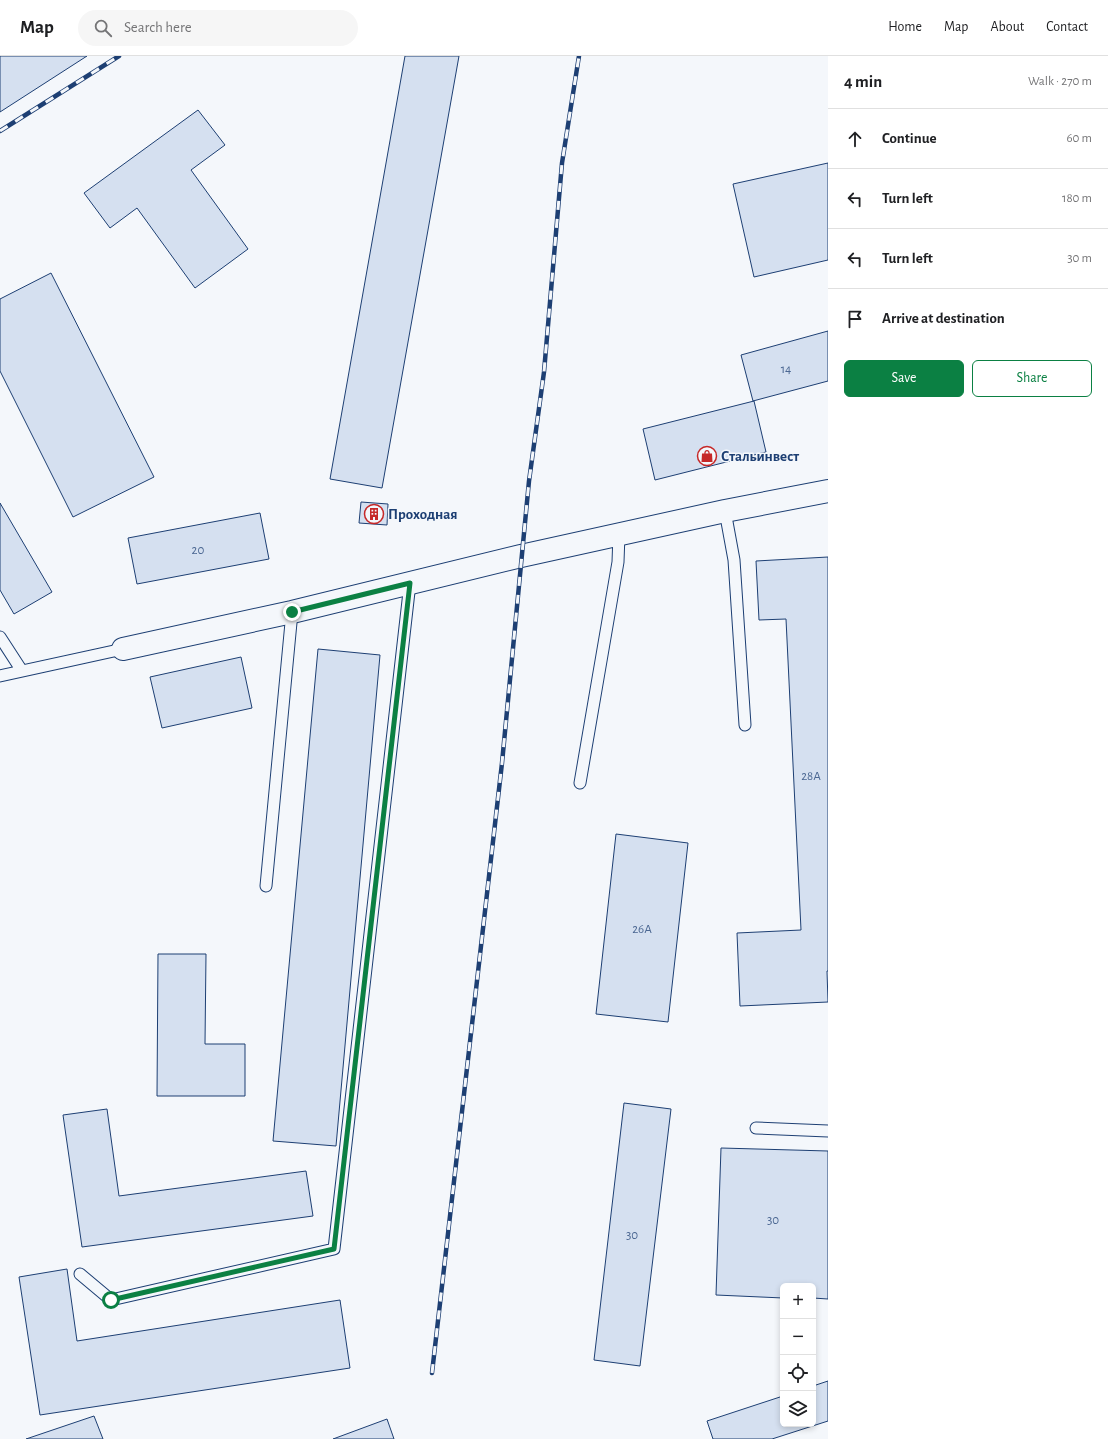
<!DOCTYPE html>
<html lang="en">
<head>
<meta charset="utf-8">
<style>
  body { margin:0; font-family:"Alegreya Sans",sans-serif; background:#f6f6f6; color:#202124 }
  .controls { position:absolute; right:12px; bottom:12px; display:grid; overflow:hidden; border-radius:6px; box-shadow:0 2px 6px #0003 }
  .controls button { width:36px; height:36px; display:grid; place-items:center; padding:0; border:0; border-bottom:1px solid #e0e0e0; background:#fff; color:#202124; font:20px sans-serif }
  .stop { position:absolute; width:12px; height:12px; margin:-9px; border:3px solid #0b8043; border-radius:50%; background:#fff }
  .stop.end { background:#0b8043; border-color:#fff; box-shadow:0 1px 4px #0008 }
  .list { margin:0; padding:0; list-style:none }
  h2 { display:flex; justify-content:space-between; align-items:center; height:52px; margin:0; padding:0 16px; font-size:17px }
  h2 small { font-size:13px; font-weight:400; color:#757577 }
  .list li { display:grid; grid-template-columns:26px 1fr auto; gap:12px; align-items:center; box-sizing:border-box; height:60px; padding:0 16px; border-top:1px solid #e0e0e0 }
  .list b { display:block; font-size:15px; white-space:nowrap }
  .list em { font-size:13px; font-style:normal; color:#757577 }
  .actions { display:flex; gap:8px; padding:12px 16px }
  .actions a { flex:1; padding:9px 0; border:1px solid #0b8043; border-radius:6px; text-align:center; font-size:14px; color:#0b8043 }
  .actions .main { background:#0b8043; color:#fff }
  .icon { flex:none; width:22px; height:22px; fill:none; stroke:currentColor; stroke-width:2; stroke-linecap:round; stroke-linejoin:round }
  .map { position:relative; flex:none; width:828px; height:1383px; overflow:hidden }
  header { display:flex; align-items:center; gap:24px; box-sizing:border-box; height:56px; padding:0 20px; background:#fff; border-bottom:1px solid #e0e0e0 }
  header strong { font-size:19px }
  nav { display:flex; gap:22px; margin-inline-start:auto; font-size:14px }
  .search { width:280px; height:36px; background:#f6f6f6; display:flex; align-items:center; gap:10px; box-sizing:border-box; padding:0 14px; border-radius:22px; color:#757577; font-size:15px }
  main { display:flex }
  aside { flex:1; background:#fff }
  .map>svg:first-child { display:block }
  .building { fill:#d5e0f0; stroke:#1d3f73 }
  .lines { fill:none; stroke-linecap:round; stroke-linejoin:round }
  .lane-casing { stroke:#1d3f73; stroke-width:13 }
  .street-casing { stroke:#1d3f73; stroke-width:24 }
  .lane { stroke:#f4f7fb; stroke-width:11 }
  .street { stroke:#f4f7fb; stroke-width:22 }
  .rail-casing { stroke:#1d3f73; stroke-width:4.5 }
  .rail { stroke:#f4f7fb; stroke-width:3; stroke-dasharray:9; stroke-linecap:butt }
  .route { stroke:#0b8043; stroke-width:5 }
  .labels { text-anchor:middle; stroke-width:3; stroke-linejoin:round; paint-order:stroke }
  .number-label { font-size:13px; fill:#4b6792 }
  .poi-label { font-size:15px; font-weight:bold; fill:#1d3f73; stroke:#f4f7fb; text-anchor:start }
</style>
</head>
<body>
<header>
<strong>Map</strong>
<div class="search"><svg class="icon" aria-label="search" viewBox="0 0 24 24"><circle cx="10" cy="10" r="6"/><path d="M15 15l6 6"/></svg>Search here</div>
<nav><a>Home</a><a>Map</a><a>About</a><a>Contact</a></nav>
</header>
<main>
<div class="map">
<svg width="828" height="1383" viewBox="0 0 828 1383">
  <rect width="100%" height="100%" fill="#f4f7fb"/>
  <path class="building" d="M 0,0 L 87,0 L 0,56 Z
    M 405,0 L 459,0 L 382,432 L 330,423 Z
    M 198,54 L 225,89 L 191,114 L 248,193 L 195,232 L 137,152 L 110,172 L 84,137 Z
    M 828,107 L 828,204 L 754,221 L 733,128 Z
    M 51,217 L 154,421 L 73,461 L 0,315 L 0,243 Z
    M 828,275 L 828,325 L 753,345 L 741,299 Z
    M 754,345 L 766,396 L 655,424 L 643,373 Z
    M 361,446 L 388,448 L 387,469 L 359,467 Z
    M 0,447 L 52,536 L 14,558 L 0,534 Z
    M 260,457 L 269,503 L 137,528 L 128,482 Z
    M 828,501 L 828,915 L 827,915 L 828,946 L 740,950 L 737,877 L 801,874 L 786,563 L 759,564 L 756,505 Z
    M 318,593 L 380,599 L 336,1090 L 273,1085 Z
    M 241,601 L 252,652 L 162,672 L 150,621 Z
    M 616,778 L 688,787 L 668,966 L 596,958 Z
    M 158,898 L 206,898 L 205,988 L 245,988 L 245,1040 L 157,1040 Z
    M 624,1047 L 671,1053 L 640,1310 L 594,1304 Z
    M 107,1053 L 119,1140 L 306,1115 L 313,1160 L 82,1191 L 63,1059 Z
    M 721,1092 L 828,1095 L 828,1243 L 813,1242 L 813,1230 L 783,1230 L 783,1242 L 716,1239 Z
    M 67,1213 L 77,1285 L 340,1244 L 350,1312 L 40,1359 L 19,1221 Z
    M 828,1325 L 828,1365 L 772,1383 L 713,1383 L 707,1365 L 783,1340 L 783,1368 L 813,1368 L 813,1330 Z
    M 94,1360 L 103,1383 L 26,1383 Z
    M 387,1363 L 394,1383 L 333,1383 Z"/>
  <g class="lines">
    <defs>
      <path id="lane" d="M 725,455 L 734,504 L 745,669
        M 0,581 L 22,615
        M 0,620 L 123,593
        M 580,727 L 618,506 L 619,478
        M 266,830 L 292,556
        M 756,1072 L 828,1075
        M 80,1218 L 111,1244 L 334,1193 L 410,527"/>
      <path id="street" d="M 123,593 L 292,556 L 521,500 L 725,455 L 828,435"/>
    </defs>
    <use href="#lane" class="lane-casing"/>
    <use href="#street" class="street-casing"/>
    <use href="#lane" class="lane"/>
    <use href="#street" class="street"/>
    <defs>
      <path id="rail" d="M 0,75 L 119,0
        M 432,1317 L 502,707 L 529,425 L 544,316 L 562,107 L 579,0"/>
    </defs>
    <use href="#rail" class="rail-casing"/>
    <use href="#rail" class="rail"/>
  </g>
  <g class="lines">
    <path class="route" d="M 111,1244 L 334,1193 L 410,527 L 292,556"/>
  </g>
  <defs>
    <symbol id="shop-ring" viewBox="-11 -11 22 22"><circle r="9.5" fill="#f4f7fb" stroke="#c62828" stroke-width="1.5"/><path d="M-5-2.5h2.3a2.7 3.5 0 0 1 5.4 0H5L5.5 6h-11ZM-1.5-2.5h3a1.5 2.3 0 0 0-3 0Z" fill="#c62828"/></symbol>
    <symbol id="building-ring" viewBox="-11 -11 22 22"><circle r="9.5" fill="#f4f7fb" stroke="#c62828" stroke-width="1.5"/><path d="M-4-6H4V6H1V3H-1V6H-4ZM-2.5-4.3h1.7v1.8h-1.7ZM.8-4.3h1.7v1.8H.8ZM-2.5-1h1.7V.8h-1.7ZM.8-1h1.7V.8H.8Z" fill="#c62828"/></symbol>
  </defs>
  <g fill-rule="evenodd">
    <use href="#shop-ring" x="696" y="389" width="22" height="22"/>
    <use href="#building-ring" x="363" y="447" width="22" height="22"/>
  </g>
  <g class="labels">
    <g class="number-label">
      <text x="786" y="317">14</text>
      <text x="198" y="498">20</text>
      <text x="811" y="724">28А</text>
      <text x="642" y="877">26А</text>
      <text x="773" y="1168">30</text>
      <text x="632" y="1183">30</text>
    </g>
    <g class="poi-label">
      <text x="721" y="405">Стальинвест</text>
      <text x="388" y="463">Проходная</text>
    </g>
  </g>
</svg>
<div class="controls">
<button>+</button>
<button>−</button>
<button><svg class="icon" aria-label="locate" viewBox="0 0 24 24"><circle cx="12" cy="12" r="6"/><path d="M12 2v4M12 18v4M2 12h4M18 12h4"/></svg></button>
<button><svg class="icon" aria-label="layers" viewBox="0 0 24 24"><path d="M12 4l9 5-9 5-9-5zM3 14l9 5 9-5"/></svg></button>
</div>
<div class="stop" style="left:111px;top:1244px"></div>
<div class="stop end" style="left:292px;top:556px"></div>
</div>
<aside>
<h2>4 min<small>Walk · 270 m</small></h2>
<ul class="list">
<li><svg class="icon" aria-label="ahead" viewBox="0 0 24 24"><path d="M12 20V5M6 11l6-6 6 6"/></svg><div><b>Continue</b></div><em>60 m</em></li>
<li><svg class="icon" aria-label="left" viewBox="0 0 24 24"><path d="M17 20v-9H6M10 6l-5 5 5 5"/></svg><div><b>Turn left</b></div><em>180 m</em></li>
<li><svg class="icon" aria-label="left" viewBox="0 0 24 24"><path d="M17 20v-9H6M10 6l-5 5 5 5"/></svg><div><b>Turn left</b></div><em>30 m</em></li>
<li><svg class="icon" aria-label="arrive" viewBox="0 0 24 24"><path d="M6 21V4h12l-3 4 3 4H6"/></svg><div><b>Arrive at destination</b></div></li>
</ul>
<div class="actions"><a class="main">Save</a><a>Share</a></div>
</aside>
</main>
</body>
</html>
